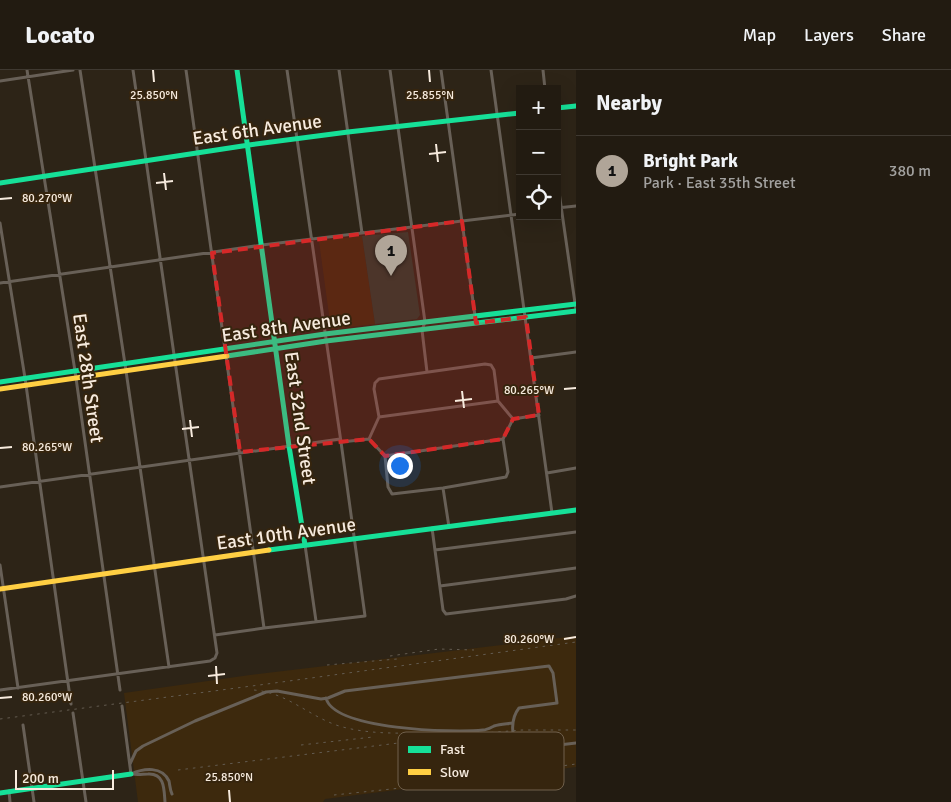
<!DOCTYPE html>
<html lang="en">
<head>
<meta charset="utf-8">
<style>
  body { margin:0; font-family:Signika,sans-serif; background:#2e281f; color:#f1f3f6 }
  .controls { position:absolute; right:15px; top:15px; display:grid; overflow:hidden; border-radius:0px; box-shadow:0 5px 20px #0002 }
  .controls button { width:45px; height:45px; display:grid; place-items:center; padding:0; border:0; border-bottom:1px solid #3f3931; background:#221b11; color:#f1f3f6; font:25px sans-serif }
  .scale { position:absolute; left:15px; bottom:12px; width:99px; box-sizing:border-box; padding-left:5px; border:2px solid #f7ebde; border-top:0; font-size:14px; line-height:18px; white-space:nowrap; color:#f7ebde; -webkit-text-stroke:4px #36250e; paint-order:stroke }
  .you { position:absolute; left:399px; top:395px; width:18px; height:18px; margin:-12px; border:4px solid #fff; border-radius:50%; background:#1a73e8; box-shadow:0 0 0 8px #1a73e833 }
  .badge { display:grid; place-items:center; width:32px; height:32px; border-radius:50%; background:#b0a598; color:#111; font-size:16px; font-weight:700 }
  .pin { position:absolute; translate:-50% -41px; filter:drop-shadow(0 1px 2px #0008) }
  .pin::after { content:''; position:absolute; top:26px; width:18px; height:15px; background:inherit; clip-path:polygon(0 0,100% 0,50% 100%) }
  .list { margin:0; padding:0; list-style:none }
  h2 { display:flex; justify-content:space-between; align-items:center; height:65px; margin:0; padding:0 20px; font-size:21px }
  h2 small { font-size:16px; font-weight:400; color:#a2a19f }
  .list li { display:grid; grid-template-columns:32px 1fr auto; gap:15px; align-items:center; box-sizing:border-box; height:70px; padding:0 20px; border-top:1px solid #3f3931 }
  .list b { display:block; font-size:19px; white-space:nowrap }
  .list p { margin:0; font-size:16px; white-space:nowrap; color:#a2a19f }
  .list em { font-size:16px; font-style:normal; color:#a2a19f }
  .icon { flex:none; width:28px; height:28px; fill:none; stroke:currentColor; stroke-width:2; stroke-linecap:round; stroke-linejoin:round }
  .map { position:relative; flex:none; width:576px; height:732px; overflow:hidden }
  header { display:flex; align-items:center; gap:30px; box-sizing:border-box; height:70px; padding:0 25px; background:#221b11; border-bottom:1px solid #3f3931 }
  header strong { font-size:24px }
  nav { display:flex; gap:28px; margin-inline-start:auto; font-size:18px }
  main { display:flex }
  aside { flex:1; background:#221b11 }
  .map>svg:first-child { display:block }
  .built { fill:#3d290d }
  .green { fill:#2a392b }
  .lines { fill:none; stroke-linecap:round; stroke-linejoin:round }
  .street { stroke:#686057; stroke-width:3 }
  .fast { stroke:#16e098; stroke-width:5 }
  .slow { stroke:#ffcf43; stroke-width:5 }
  .rail { stroke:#635b50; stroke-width:1; stroke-dasharray:2.5 5; stroke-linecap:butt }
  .marked { fill:#d62828; fill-opacity:0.2; stroke:#d62828; stroke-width:4; stroke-dasharray:10 6; stroke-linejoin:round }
  .ticks { fill:none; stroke:#f7ebde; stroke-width:2 }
  .labels { text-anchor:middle; stroke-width:4; stroke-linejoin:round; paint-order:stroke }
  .street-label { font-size:19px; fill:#f7ebde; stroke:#36250e }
  .key { fill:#36250e; stroke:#70604c; stroke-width:1 }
  .key-label { font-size:14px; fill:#f7ebde }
  .ticks-label { font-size:12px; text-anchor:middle; fill:#f7ebde; stroke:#36250e; stroke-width:4; stroke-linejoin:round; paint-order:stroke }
</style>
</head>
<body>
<header>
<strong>Locato</strong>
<nav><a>Map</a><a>Layers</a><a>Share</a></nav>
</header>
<main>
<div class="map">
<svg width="576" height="732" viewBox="0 0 576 732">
  <rect width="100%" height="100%" fill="#2d2417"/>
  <path class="built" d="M 362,166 L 375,254 L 331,259 L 319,171 Z
    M 576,566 L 576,697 L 325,729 L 323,732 L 138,732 L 124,623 L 250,605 Z"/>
  <path class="green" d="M 408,162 L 420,245 L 417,249 L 375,254 L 362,166 Z"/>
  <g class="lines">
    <path class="street" d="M 27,0 L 75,301 L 120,620
      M 80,0 L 125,294 L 169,597
      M 186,0 L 264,558
      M 339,0 L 362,163
      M 390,0 L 425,252 L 422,260 L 427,302
      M 441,0 L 476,253
      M 491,0 L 552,443
      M 543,0 L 545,19
      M 0,11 L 73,0
      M 557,108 L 576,240
      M 557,138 L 576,136
      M 0,153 L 25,308 L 71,634
      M 0,213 L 262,175 L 520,144
      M 531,288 L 576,282
      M 485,294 L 491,295 L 494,300 L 498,331 L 513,349 L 503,369 L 508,402 L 506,407 L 443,418 L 392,424 L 388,417 L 385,386 L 369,369 L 379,347 L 374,319 L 375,313 L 379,309 Z
      M 379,347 L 498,331
      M 513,349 L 539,345
      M 341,372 L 369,369
      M 385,386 L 503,369
      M 547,403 L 576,398
      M 0,417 L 340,369
      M 443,418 L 449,457
      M 432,458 L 443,540 L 446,544 L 566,529 L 576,526
      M 305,475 L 316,551
      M 435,480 L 576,462
      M 0,495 L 18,618
      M 440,516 L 576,498
      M 215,565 L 264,558 L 365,546 L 341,372 L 287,0
      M 0,620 L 210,591 L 215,588 L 217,583 L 133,0
      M 326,628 C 334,660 454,663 483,660 C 487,660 490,658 494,656 C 500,654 506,654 513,653
      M 122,636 L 131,704
      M 73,643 L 86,732
      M 23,655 L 34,732
      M 130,694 L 136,681 L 143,676 L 195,651 L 266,622 L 277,621 L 321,629 L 328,628 L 345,621 L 549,596 L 553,603 L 557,633 L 519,638 C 511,648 510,667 519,677 L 525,679 L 576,673
      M 131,704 C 144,698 162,696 169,711 C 170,716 170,720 172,724
      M 132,704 C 138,705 143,704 148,704 C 165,703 164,720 165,732
      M 9,721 L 10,732"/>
    <path class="fast" d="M 237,0 L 289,376 L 305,475
      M 557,38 L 576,36
      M 0,113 L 249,75 L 348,62 L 520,43
      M 227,286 L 326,271 L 576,241
      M 0,312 L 325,264 L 576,234
      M 269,480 L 576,440
      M 0,723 L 131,704"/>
    <path class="slow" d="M 0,319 L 227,286
      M 0,519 L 269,480"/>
    <path class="rail" d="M 390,586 L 439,579 L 474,580
      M 327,595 L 397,589
      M 254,620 C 287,623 306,644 336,655 C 367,665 400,663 432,663
      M 0,649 L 267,614 L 576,572
      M 301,675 L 373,667
      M 178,700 L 472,664 L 522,660 L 576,660
      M 334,725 L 401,718 L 576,694"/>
  </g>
  <path class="marked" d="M 462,151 L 476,253 L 526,247 L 539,345 L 513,349 L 503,369 L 385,386 L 369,369 L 240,382 L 212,183 Z"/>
  <path class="ticks" d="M 153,0 L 154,12M 429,0 L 430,12M 436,74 L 438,92M 429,84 L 446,82M 164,103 L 166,120M 156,113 L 173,111M 0,129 L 12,128M 564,319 L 576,318M 462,321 L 464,338M 455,331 L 472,329M 190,350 L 192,367M 182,359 L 199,357M 0,378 L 12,377M 564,569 L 576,567M 216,596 L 217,614M 208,606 L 225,604M 0,628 L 12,627M 229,720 L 230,732"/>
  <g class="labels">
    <g class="street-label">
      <text transform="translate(257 59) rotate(-8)" y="7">East 6th Avenue</text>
      <text transform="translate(286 256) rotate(-8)" y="7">East 8th Avenue</text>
      <text transform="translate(89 308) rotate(82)" y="7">East 28th Street</text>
      <text transform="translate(301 348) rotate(82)" y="7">East 32nd Street</text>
      <text transform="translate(286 463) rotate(-8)" y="7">East 10th Avenue</text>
    </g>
  </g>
  <rect x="398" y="662" width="166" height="58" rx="8" class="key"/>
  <rect x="408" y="676" width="23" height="7" fill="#16e098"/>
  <rect x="408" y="699" width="23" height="6" fill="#ffcf43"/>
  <g class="key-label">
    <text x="440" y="684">Fast</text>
    <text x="440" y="707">Slow</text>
  </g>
  <g class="ticks-label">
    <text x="154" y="29">25.850°N</text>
    <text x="430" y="29">25.855°N</text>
    <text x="47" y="132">80.270°W</text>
    <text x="529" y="324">80.265°W</text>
    <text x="47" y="381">80.265°W</text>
    <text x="529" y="573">80.260°W</text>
    <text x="47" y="631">80.260°W</text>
    <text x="229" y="711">25.850°N</text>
  </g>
</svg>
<div class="controls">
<button>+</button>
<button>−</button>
<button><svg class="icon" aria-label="locate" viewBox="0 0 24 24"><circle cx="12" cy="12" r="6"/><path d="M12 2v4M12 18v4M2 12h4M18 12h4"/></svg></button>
</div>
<div class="scale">200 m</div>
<div class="you"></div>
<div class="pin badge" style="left:391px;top:206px">1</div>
</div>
<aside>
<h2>Nearby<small></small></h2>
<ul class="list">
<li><span class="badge">1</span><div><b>Bright Park</b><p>Park · East 35th Street</p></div><em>380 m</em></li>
</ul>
</aside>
</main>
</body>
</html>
